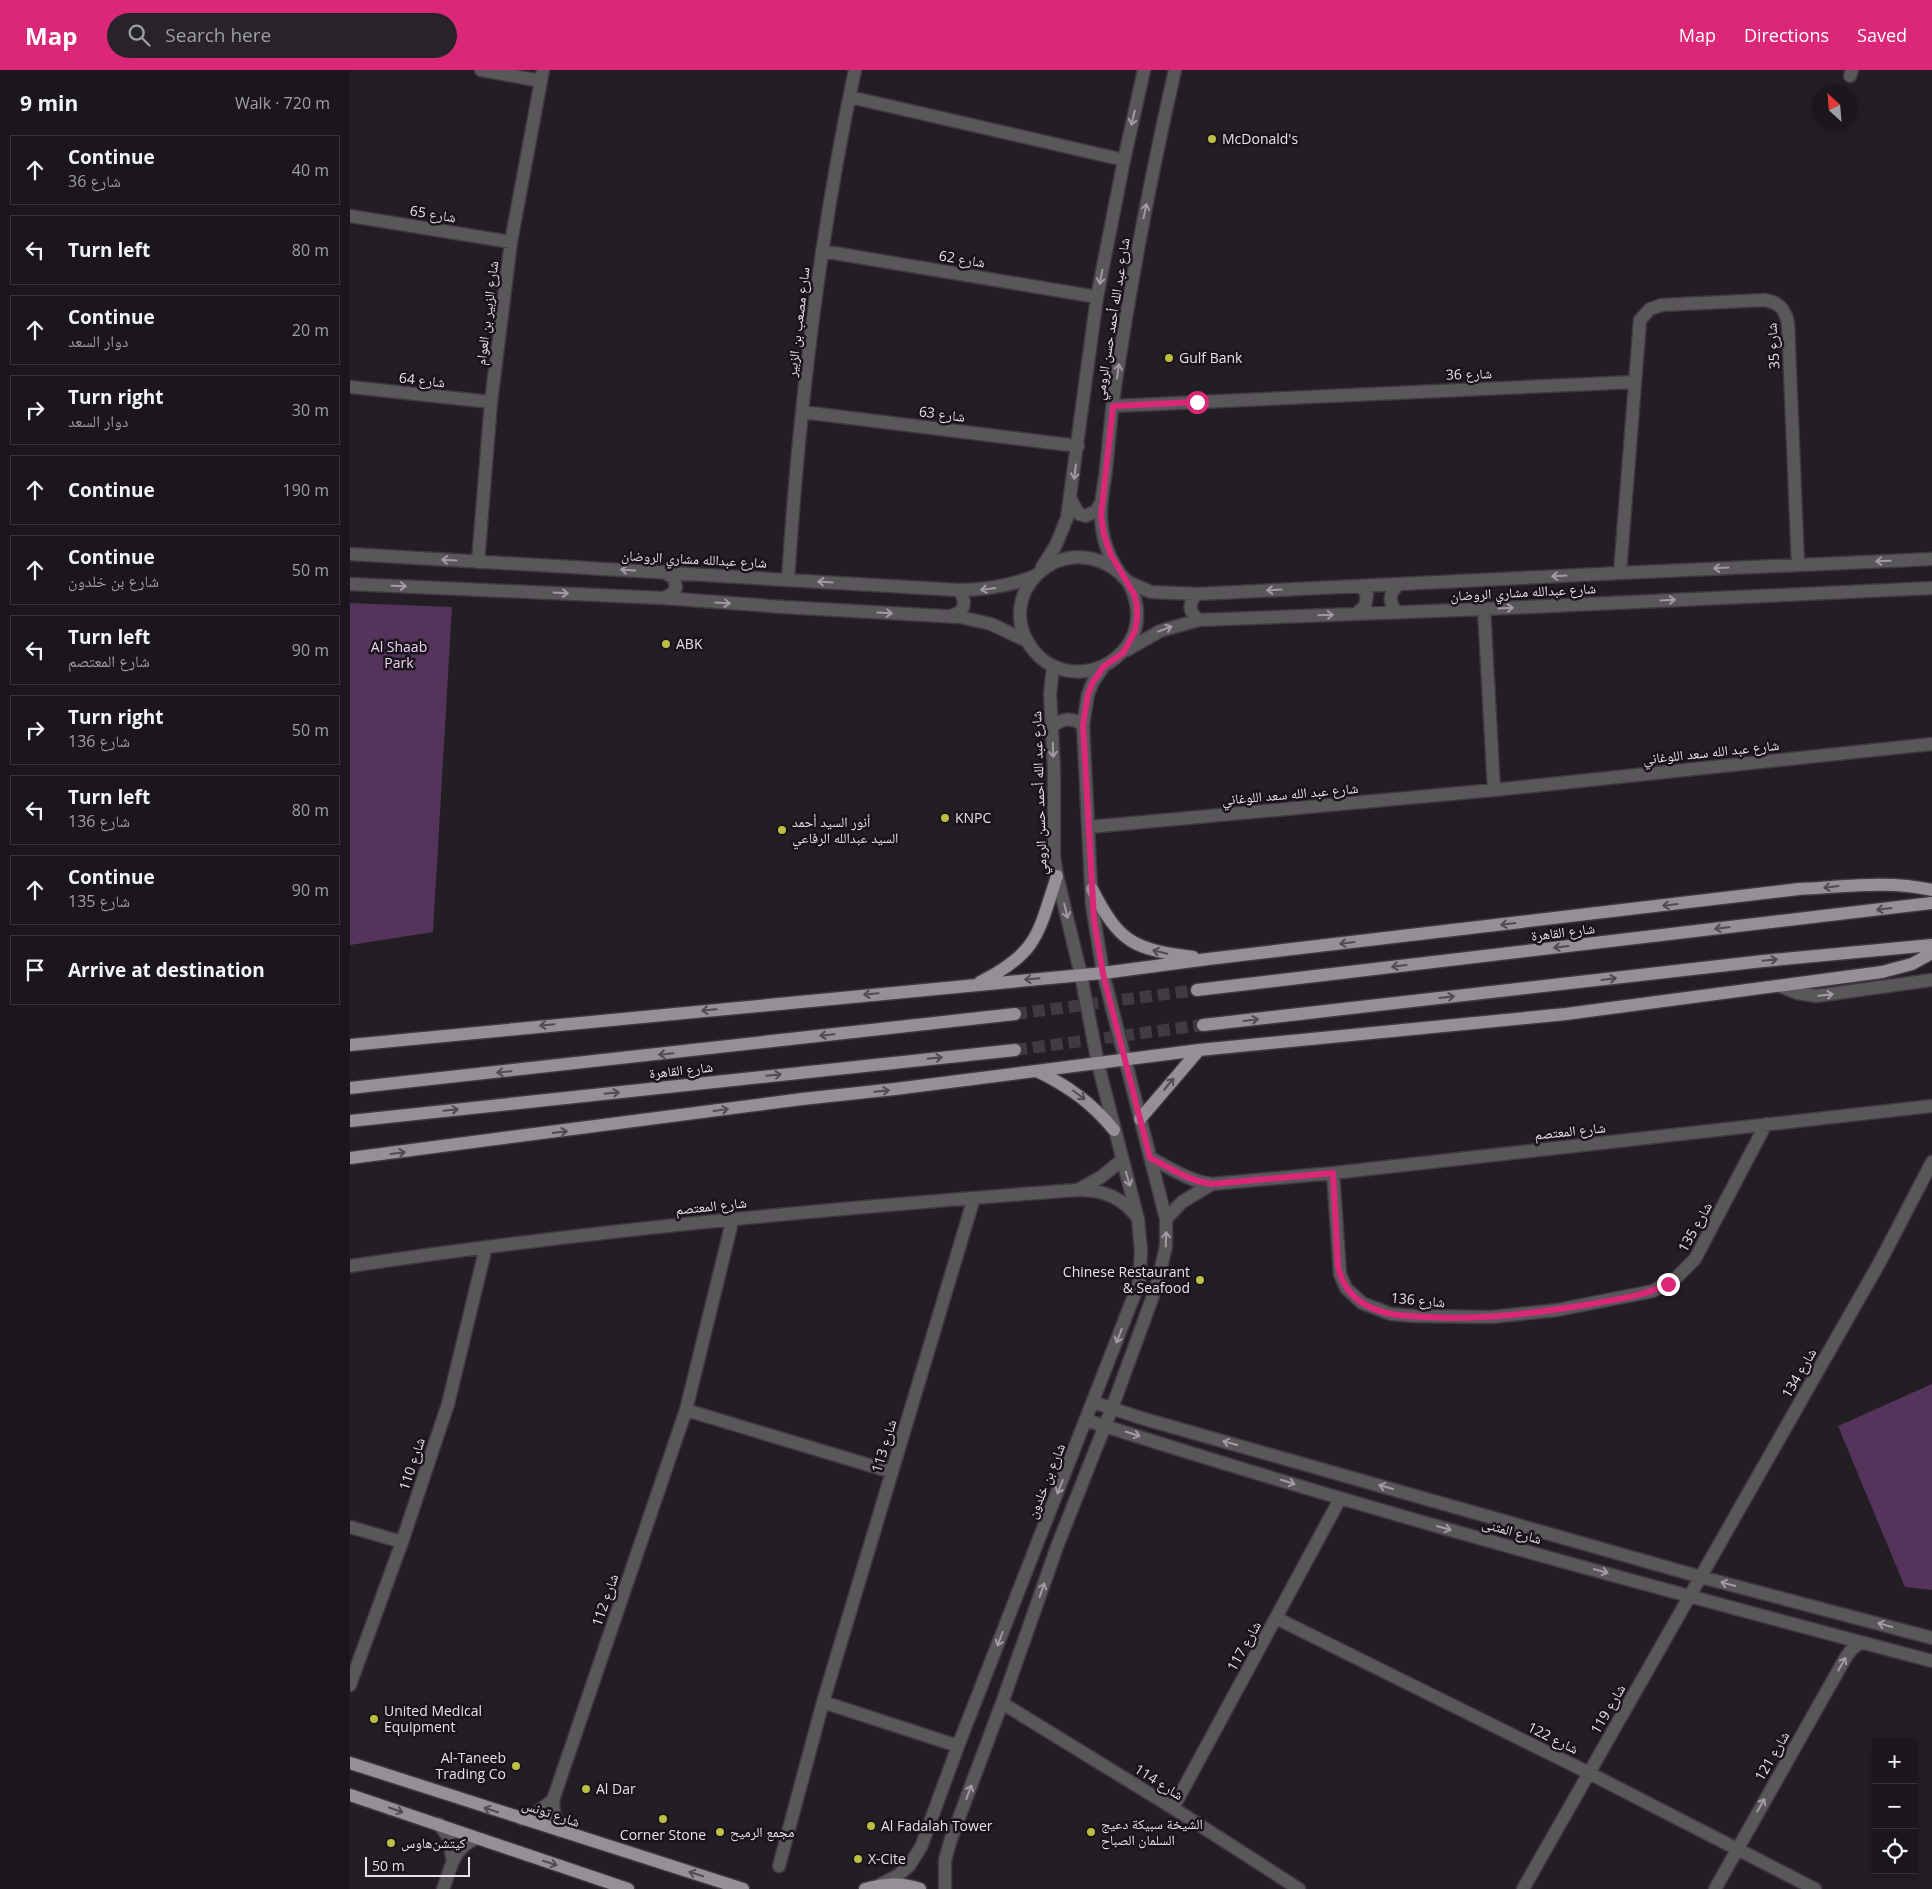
<!DOCTYPE html>
<html lang="en">
<head>
<meta charset="utf-8">
<style>
  body { margin:0; font-family:"Open Sans","Noto Naskh Arabic",sans-serif; background:#272328; color:#f1f3f6 }
  .controls { position:absolute; right:15px; bottom:15px; display:grid; overflow:hidden; border-radius:0px; box-shadow:0 2px 12px #0003 }
  .controls button { width:45px; height:45px; display:grid; place-items:center; padding:0; border:0; border-bottom:1px solid #38353a; background:#1a161b; color:#f1f3f6; font:25px sans-serif }
  .compass { position:absolute; left:1462px; top:15px; width:45px; height:45px; border-radius:50%; background:#1a161b; box-shadow:0 2px 12px #0003; rotate:334deg }
  .scale { position:absolute; left:15px; bottom:12px; width:105px; box-sizing:border-box; padding-left:5px; border:2px solid #e6e2e7; border-top:0; font-size:14px; line-height:18px; white-space:nowrap; color:#e6e2e7; -webkit-text-stroke:4px #19141a; paint-order:stroke }
  .stop { position:absolute; width:15px; height:15px; margin:-11px; border:4px solid #db2777; border-radius:50%; background:#fff }
  .stop.end { background:#db2777; border-color:#fff; box-shadow:0 1px 5px #0008 }
  .list { margin:0; padding:0; list-style:none }
  h2 { display:flex; justify-content:space-between; align-items:center; height:65px; margin:0; padding:0 20px; font-size:21px }
  h2 small { font-size:16px; font-weight:400; color:#9f9fa3 }
  .list li { display:grid; grid-template-columns:32px 1fr auto; gap:15px; align-items:center; box-sizing:border-box; height:70px; margin:0 10px 10px; padding:0 10px; border:1px solid #38353a; border-radius:0px }
  .list b { display:block; font-size:19px; white-space:nowrap }
  .list p { margin:0; font-size:16px; white-space:nowrap; color:#9f9fa3 }
  .list em { font-size:16px; font-style:normal; color:#9f9fa3 }
  .icon { flex:none; width:28px; height:28px; fill:none; stroke:currentColor; stroke-width:2; stroke-linecap:round; stroke-linejoin:round }
  .map { position:relative; flex:none; width:1582px; height:1819px; overflow:hidden }
  header { display:flex; align-items:center; gap:30px; box-sizing:border-box; height:70px; padding:0 25px; background:#db2777; color:#fff }
  header strong { font-size:24px }
  nav { display:flex; gap:28px; margin-inline-start:auto; font-size:18px }
  .search { width:350px; height:45px; background:#272328; display:flex; align-items:center; gap:12px; box-sizing:border-box; padding:0 18px; border-radius:28px; color:#9f9fa3; font-size:19px }
  main { display:flex }
  aside { flex:1; background:#1a161b }
  .map>svg:first-child { display:block }
  .green { fill:#55345c }
  .lines { fill:none; stroke-linecap:round; stroke-linejoin:round }
  .major-tunnel { stroke:#403b41; stroke-width:12; stroke-dasharray:12 6; stroke-linecap:butt }
  .minor-casing { stroke:#3e393f; stroke-width:15 }
  .major-casing { stroke:#3e393f; stroke-width:15 }
  .minor { stroke:#5a575b; stroke-width:12 }
  .major { stroke:#958f96; stroke-width:12 }
  .oneway { stroke:#a09ca1 }
  .oneway2 { stroke:#514b52 }
  .route { stroke:#db2777; stroke-width:6 }
  .poi-dot { fill:#bcbf44; stroke:#19141a; stroke-width:2 }
  .labels { text-anchor:middle; stroke-width:5; stroke-linejoin:round; paint-order:stroke }
  .poi-label { font-size:14px; fill:#e6e2e7; stroke:#19141a; text-anchor:start }
  .street-label { font-size:14px; fill:#e6e2e7; stroke:#19141a }
  .park-label { font-size:14px; fill:#f2d1f8; stroke:#19141a }
</style>
</head>
<body>
<header>
<strong>Map</strong>
<div class="search"><svg class="icon" aria-label="search" viewBox="0 0 24 24"><circle cx="10" cy="10" r="6"/><path d="M15 15l6 6"/></svg>Search here</div>
<nav><a>Map</a><a>Directions</a><a>Saved</a></nav>
</header>
<main>
<aside>
<h2>9 min<small>Walk · 720 m</small></h2>
<ul class="list">
<li><svg class="icon" aria-label="ahead" viewBox="0 0 24 24"><path d="M12 20V5M6 11l6-6 6 6"/></svg><div><b>Continue</b><p>شارع 36</p></div><em>40 m</em></li>
<li><svg class="icon" aria-label="left" viewBox="0 0 24 24"><path d="M17 20v-9H6M10 6l-5 5 5 5"/></svg><div><b>Turn left</b></div><em>80 m</em></li>
<li><svg class="icon" aria-label="ahead" viewBox="0 0 24 24"><path d="M12 20V5M6 11l6-6 6 6"/></svg><div><b>Continue</b><p>دوار السعد</p></div><em>20 m</em></li>
<li><svg class="icon" aria-label="right" viewBox="0 0 24 24"><path d="M7 20v-9h11M14 6l5 5-5 5"/></svg><div><b>Turn right</b><p>دوار السعد</p></div><em>30 m</em></li>
<li><svg class="icon" aria-label="ahead" viewBox="0 0 24 24"><path d="M12 20V5M6 11l6-6 6 6"/></svg><div><b>Continue</b></div><em>190 m</em></li>
<li><svg class="icon" aria-label="ahead" viewBox="0 0 24 24"><path d="M12 20V5M6 11l6-6 6 6"/></svg><div><b>Continue</b><p>شارع بن خلدون</p></div><em>50 m</em></li>
<li><svg class="icon" aria-label="left" viewBox="0 0 24 24"><path d="M17 20v-9H6M10 6l-5 5 5 5"/></svg><div><b>Turn left</b><p>شارع المعتصم</p></div><em>90 m</em></li>
<li><svg class="icon" aria-label="right" viewBox="0 0 24 24"><path d="M7 20v-9h11M14 6l5 5-5 5"/></svg><div><b>Turn right</b><p>شارع 136</p></div><em>50 m</em></li>
<li><svg class="icon" aria-label="left" viewBox="0 0 24 24"><path d="M17 20v-9H6M10 6l-5 5 5 5"/></svg><div><b>Turn left</b><p>شارع 136</p></div><em>80 m</em></li>
<li><svg class="icon" aria-label="ahead" viewBox="0 0 24 24"><path d="M12 20V5M6 11l6-6 6 6"/></svg><div><b>Continue</b><p>شارع 135</p></div><em>90 m</em></li>
<li><svg class="icon" aria-label="arrive" viewBox="0 0 24 24"><path d="M6 21V4h12l-3 4 3 4H6"/></svg><div><b>Arrive at destination</b></div></li>
</ul>
</aside>
<div class="map">
<svg width="1582" height="1819" viewBox="0 0 1582 1819">
  <rect width="100%" height="100%" fill="#231d24"/>
  <path class="green" d="M 0,533 L 102,537 L 83,862 L 0,875 Z
    M 1582,1314 L 1582,1520 L 1555,1517 L 1488,1356 Z"/>
  <g class="lines">
    <path class="major-tunnel" d="M 665,944 L 847,920
      M 665,980 L 853,955"/>
    <defs>
      <path id="minor" d="M 131,0 L 191,11
        M 1500,6 L 1502,0
        M 500,27 L 774,90
        M 0,146 L 161,172
        M 472,181 L 747,227
        M 0,317 L 141,332
        M 763,336 L 1285,312
        M 452,342 L 728,376
        M 721,430 L 729,444 L 736,446 L 746,441 L 752,431
        M 0,484 L 608,520 C 635,520 660,516 685,506
        M 128,492 L 141,332 L 161,172 L 193,0
        M 692,497 L 706,475 L 717,448 L 747,227 L 774,90 L 794,0
        M 770,503 C 711,455 639,527 684,581 C 713,616 768,604 784,563 C 790,547 787,527 778,512 C 775,509 772,506 769,502 C 759,487 752,467 751,448 C 750,432 754,416 756,400 C 759,372 761,344 765,317 C 781,210 801,105 825,0
        M 1270,503 L 1290,250 L 1300,239 L 1312,235 L 1414,230 C 1429,232 1435,239 1438,253 L 1448,495
        M 438,510 C 449,339 469,168 505,0
        M 778,512 L 801,522 L 847,524 L 1270,503 L 1582,489
        M 0,514 L 313,528 L 433,537 L 610,547 L 641,554 L 677,571
        M 847,524 C 838,533 838,542 849,550
        M 313,528 L 322,524 L 326,518 L 324,508 L 314,502
        M 1134,539 L 1144,720
        M 1046,542 C 1038,530 1039,524 1049,514
        M 1007,543 L 1015,536 L 1017,525 L 1011,516
        M 600,546 C 615,543 618,531 608,520
        M 777,580 L 810,561 L 849,550 L 1134,539 L 1582,518
        M 702,657 C 713,648 721,647 733,655
        M 739,757 L 1144,720 L 1582,674
        M 1430,916 L 1447,923 L 1466,926 L 1582,910
        M 800,1088 C 821,1098 838,1111 862,1114 L 983,1103 L 1582,1036
        M 983,1103 L 990,1204 L 996,1218 L 1012,1233 L 1041,1244 L 1064,1246 L 1142,1247 L 1207,1240 L 1303,1221 L 1326,1208 L 1345,1189 L 1416,1054
        M 729,1119 L 751,1107 L 772,1090
        M 816,1149 L 832,1132 L 862,1114
        M 0,1196 C 241,1160 484,1138 727,1120 C 751,1119 772,1127 787,1147
        M 743,1332 L 791,1348 L 1351,1507 L 1582,1568
        M 336,1340 L 542,1402
        M 736,1350 C 1015,1440 1299,1516 1582,1591
        M 0,1457 L 52,1472
        M 926,1548 L 1239,1703 L 1465,1819
        M 0,1615 L 52,1472 L 98,1334 L 136,1177
        M 473,1632 L 608,1676
        M 652,1633 L 823,1738 L 949,1819
        M 823,1738 L 990,1429
        M 172,1749 L 190,1740 L 203,1730
        M 89,1754 L 98,1767 L 103,1791
        M 210,1761 L 204,1743 L 203,1730 L 336,1340 L 383,1148
        M 429,1796 L 473,1632 L 624,1128
        M 531,1814 L 547,1806 L 559,1796 L 571,1777 L 608,1676 L 789,1213 L 791,1181 L 788,1149 L 748,994 L 731,905 L 707,806 L 704,786 L 704,699 L 700,624 L 703,597
        M 93,1819 C 102,1796 102,1779 127,1768
        M 595,1819 L 595,1790 L 601,1769 L 652,1633 L 708,1474 L 762,1338 L 807,1215 L 816,1176 L 816,1149 L 753,903 L 742,835 L 733,655 L 738,624 L 743,612 L 753,597
        M 1173,1819 L 1531,1190 L 1582,1092
        M 1365,1819 L 1496,1587 L 1502,1579 L 1511,1572"/>
      <path id="major" d="M 742,819 C 770,874 784,879 843,887
        M 630,912 C 688,883 688,864 707,806
        M 847,920 L 1582,833
        M 853,955 L 1413,891 L 1582,875
        M 0,975 L 753,903 L 858,889 L 1449,819 C 1493,817 1538,810 1582,820
        M 687,1001 C 718,1016 742,1033 764,1060
        M 0,1018 L 665,944
        M 790,1049 L 849,980
        M 0,1051 L 665,980
        M 0,1088 L 452,1029 L 545,1019 L 849,980 L 1216,944 L 1532,902 L 1562,894 L 1582,883
        M 0,1693 L 393,1819
        M 0,1725 L 278,1819
        M 515,1819 C 534,1814 551,1812 570,1819"/>
    </defs>
    <use href="#minor" class="minor-casing"/>
    <use href="#major" class="major-casing"/>
    <use href="#minor" class="minor"/>
    <use href="#major" class="major"/>
  </g>
  <defs><path id="oneway-shaft" d="M-6 0H5M1.5-3L5.5 0L1.5 3" fill="none" stroke-width="1.6" stroke-linecap="round" stroke-linejoin="round" transform="scale(1.25)"/></defs>
  <g class="oneway">
    <use href="#oneway-shaft" transform="translate(783 48) rotate(103)"/>
    <use href="#oneway-shaft" transform="translate(795 141) rotate(-78)"/>
    <use href="#oneway-shaft" transform="translate(751 207) rotate(101)"/>
    <use href="#oneway-shaft" transform="translate(768 301) rotate(-82)"/>
    <use href="#oneway-shaft" transform="translate(725 402) rotate(97)"/>
    <use href="#oneway-shaft" transform="translate(99 490) rotate(-177)"/>
    <use href="#oneway-shaft" transform="translate(1533 491) rotate(178)"/>
    <use href="#oneway-shaft" transform="translate(1371 498) rotate(177)"/>
    <use href="#oneway-shaft" transform="translate(278 500) rotate(-177)"/>
    <use href="#oneway-shaft" transform="translate(1209 506) rotate(177)"/>
    <use href="#oneway-shaft" transform="translate(475 512) rotate(-176)"/>
    <use href="#oneway-shaft" transform="translate(49 516) rotate(2)"/>
    <use href="#oneway-shaft" transform="translate(638 519) rotate(172)"/>
    <use href="#oneway-shaft" transform="translate(924 520) rotate(177)"/>
    <use href="#oneway-shaft" transform="translate(211 523) rotate(3)"/>
    <use href="#oneway-shaft" transform="translate(1318 530) rotate(-3)"/>
    <use href="#oneway-shaft" transform="translate(373 533) rotate(4)"/>
    <use href="#oneway-shaft" transform="translate(1156 538) rotate(-3)"/>
    <use href="#oneway-shaft" transform="translate(535 543) rotate(3)"/>
    <use href="#oneway-shaft" transform="translate(976 545) rotate(-2)"/>
    <use href="#oneway-shaft" transform="translate(815 559) rotate(-21)"/>
    <use href="#oneway-shaft" transform="translate(703 680) rotate(88)"/>
    <use href="#oneway-shaft" transform="translate(716 841) rotate(76)"/>
    <use href="#oneway-shaft" transform="translate(1476 925) rotate(-6)"/>
    <use href="#oneway-shaft" transform="translate(778 1109) rotate(73)"/>
    <use href="#oneway-shaft" transform="translate(816 1169) rotate(-88)"/>
    <use href="#oneway-shaft" transform="translate(769 1266) rotate(111)"/>
    <use href="#oneway-shaft" transform="translate(783 1364) rotate(17)"/>
    <use href="#oneway-shaft" transform="translate(880 1373) rotate(-164)"/>
    <use href="#oneway-shaft" transform="translate(938 1412) rotate(17)"/>
    <use href="#oneway-shaft" transform="translate(710 1417) rotate(112)"/>
    <use href="#oneway-shaft" transform="translate(1036 1417) rotate(-164)"/>
    <use href="#oneway-shaft" transform="translate(1094 1458) rotate(16)"/>
    <use href="#oneway-shaft" transform="translate(1251 1501) rotate(16)"/>
    <use href="#oneway-shaft" transform="translate(1378 1514) rotate(-165)"/>
    <use href="#oneway-shaft" transform="translate(692 1520) rotate(-71)"/>
    <use href="#oneway-shaft" transform="translate(1535 1555) rotate(-165)"/>
    <use href="#oneway-shaft" transform="translate(650 1569) rotate(111)"/>
    <use href="#oneway-shaft" transform="translate(1492 1594) rotate(-60)"/>
    <use href="#oneway-shaft" transform="translate(619 1722) rotate(-69)"/>
    <use href="#oneway-shaft" transform="translate(1411 1735) rotate(-60)"/>
  </g>
  <g class="oneway2">
    <use href="#oneway-shaft" transform="translate(1481 817) rotate(173)"/>
    <use href="#oneway-shaft" transform="translate(1320 835) rotate(173)"/>
    <use href="#oneway-shaft" transform="translate(1534 839) rotate(173)"/>
    <use href="#oneway-shaft" transform="translate(1158 854) rotate(173)"/>
    <use href="#oneway-shaft" transform="translate(1372 858) rotate(173)"/>
    <use href="#oneway-shaft" transform="translate(997 873) rotate(173)"/>
    <use href="#oneway-shaft" transform="translate(1211 877) rotate(173)"/>
    <use href="#oneway-shaft" transform="translate(810 882) rotate(-167)"/>
    <use href="#oneway-shaft" transform="translate(1420 890) rotate(-6)"/>
    <use href="#oneway-shaft" transform="translate(1049 896) rotate(173)"/>
    <use href="#oneway-shaft" transform="translate(682 909) rotate(175)"/>
    <use href="#oneway-shaft" transform="translate(1259 909) rotate(-7)"/>
    <use href="#oneway-shaft" transform="translate(521 924) rotate(175)"/>
    <use href="#oneway-shaft" transform="translate(1097 927) rotate(-7)"/>
    <use href="#oneway-shaft" transform="translate(359 940) rotate(175)"/>
    <use href="#oneway-shaft" transform="translate(901 950) rotate(-7)"/>
    <use href="#oneway-shaft" transform="translate(197 955) rotate(175)"/>
    <use href="#oneway-shaft" transform="translate(477 965) rotate(174)"/>
    <use href="#oneway-shaft" transform="translate(316 984) rotate(174)"/>
    <use href="#oneway-shaft" transform="translate(585 988) rotate(-6)"/>
    <use href="#oneway-shaft" transform="translate(154 1002) rotate(174)"/>
    <use href="#oneway-shaft" transform="translate(424 1005) rotate(-6)"/>
    <use href="#oneway-shaft" transform="translate(819 1014) rotate(-50)"/>
    <use href="#oneway-shaft" transform="translate(532 1021) rotate(-6)"/>
    <use href="#oneway-shaft" transform="translate(262 1023) rotate(-6)"/>
    <use href="#oneway-shaft" transform="translate(729 1025) rotate(37)"/>
    <use href="#oneway-shaft" transform="translate(101 1040) rotate(-6)"/>
    <use href="#oneway-shaft" transform="translate(371 1040) rotate(-8)"/>
    <use href="#oneway-shaft" transform="translate(210 1062) rotate(-7)"/>
    <use href="#oneway-shaft" transform="translate(48 1083) rotate(-7)"/>
    <use href="#oneway-shaft" transform="translate(46 1740) rotate(19)"/>
    <use href="#oneway-shaft" transform="translate(141 1740) rotate(-162)"/>
    <use href="#oneway-shaft" transform="translate(200 1793) rotate(18)"/>
    <use href="#oneway-shaft" transform="translate(346 1804) rotate(-162)"/>
  </g>
  <g class="lines">
    <path class="route" d="M 847,332 L 763,336 L 751,446 L 754,465 L 761,485 L 784,524 L 787,536 L 787,548 L 785,561 L 773,583 L 753,597 L 743,612 L 738,624 L 733,655 L 744,850 L 753,904 L 800,1088 C 821,1098 838,1111 862,1114 L 983,1103 L 988,1196 C 992,1216 1003,1230 1022,1238 C 1040,1246 1059,1246 1078,1247 C 1134,1250 1187,1243 1241,1234 C 1268,1229 1294,1226 1318,1214"/>
  </g>
  <g class="poi-dot">
    <circle cx="862" cy="69" r="5"/>
    <circle cx="819" cy="288" r="5"/>
    <circle cx="316" cy="574" r="5"/>
    <circle cx="595" cy="748" r="5"/>
    <circle cx="432" cy="760" r="5"/>
    <circle cx="850" cy="1210" r="5"/>
    <circle cx="24" cy="1649" r="5"/>
    <circle cx="166" cy="1696" r="5"/>
    <circle cx="236" cy="1719" r="5"/>
    <circle cx="313" cy="1749" r="5"/>
    <circle cx="521" cy="1756" r="5"/>
    <circle cx="370" cy="1762" r="5"/>
    <circle cx="741" cy="1762" r="5"/>
    <circle cx="41" cy="1773" r="5"/>
    <circle cx="508" cy="1789" r="5"/>
  </g>
  <g class="labels">
    <g class="poi-label">
      <text x="872" y="74">McDonald's</text>
      <text x="829" y="293">Gulf Bank</text>
      <text x="326" y="579">ABK</text>
      <text x="605" y="753">KNPC</text>
      <text x="442" y="757">أنور السيد أحمد<tspan x="442" dy="16">السيد عبدالله الرفاعي</tspan></text>
      <text x="840" y="1207" text-anchor="end">Chinese Restaurant<tspan x="840" dy="16">&amp; Seafood</tspan></text>
      <text x="34" y="1646">United Medical<tspan x="34" dy="16">Equipment</tspan></text>
      <text x="156" y="1693" text-anchor="end">Al-Taneeb<tspan x="156" dy="16">Trading Co</tspan></text>
      <text x="246" y="1724">Al Dar</text>
      <text x="751" y="1759">الشيخة سبيكة دعيج<tspan x="751" dy="16">السلمان الصباح</tspan></text>
      <text x="531" y="1761">Al Fadalah Tower</text>
      <text x="380" y="1767">مجمع الرميح</text>
      <text x="313" y="1770" text-anchor="middle">Corner Stone</text>
      <text x="51" y="1778">كيتشن‌هاوس</text>
      <text x="518" y="1794">X-Cite</text>
    </g>
    <g class="street-label">
      <text transform="translate(83 144) rotate(9)" y="5">شارع 65</text>
      <text transform="translate(612 189) rotate(9)" y="5">شارع 62</text>
      <text transform="translate(137 243) rotate(-83)" y="5">شارع الزبير بن العوام</text>
      <text transform="translate(762 249) rotate(-81)" y="5">شارع عبد الله أحمد حسن الرومي</text>
      <text transform="translate(448 252) rotate(-83)" y="5">سارع مصعب بن الزبير</text>
      <text transform="translate(1423 276) rotate(-94)" y="5">شارع 35</text>
      <text transform="translate(1119 304) rotate(-2)" y="5">شارع 36</text>
      <text transform="translate(72 310) rotate(6)" y="5">شارع 64</text>
      <text transform="translate(592 344) rotate(7)" y="5">شارع 63</text>
      <text transform="translate(344 489) rotate(3)" y="5">شارع عبدالله مشاري الروضان</text>
      <text transform="translate(1173 522) rotate(-3)" y="5">شارع عبدالله مشاري الروضان</text>
      <text transform="translate(1361 682) rotate(-6)" y="5">شارع عبد الله سعد اللوغاني</text>
      <text transform="translate(689 723) rotate(-92)" y="5">شارع عبد الله أحمد حسن الرومي</text>
      <text transform="translate(940 724) rotate(-5)" y="5">شارع عبد الله سعد اللوغاني</text>
      <text transform="translate(1213 862) rotate(-7)" y="5">شارع القاهرة</text>
      <text transform="translate(331 1000) rotate(-6)" y="5">شارع القاهرة</text>
      <text transform="translate(1220 1061) rotate(-6)" y="5">شارع المعتصم</text>
      <text transform="translate(361 1136) rotate(-6)" y="5">شارع المعتصم</text>
      <text transform="translate(1345 1157) rotate(-61)" y="5">شارع 135</text>
      <text transform="translate(1068 1230) rotate(5)" y="5">شارع 136</text>
      <text transform="translate(1449 1303) rotate(-60)" y="5">شارع 134</text>
      <text transform="translate(534 1376) rotate(-73)" y="5">شارع 113</text>
      <text transform="translate(62 1394) rotate(-72)" y="5">شارع 110</text>
      <text transform="translate(696 1411) rotate(-68)" y="5">شارع بن خلدون</text>
      <text transform="translate(1162 1461) rotate(16)" y="5">شارع المثنى</text>
      <text transform="translate(255 1530) rotate(-71)" y="5">شارع 112</text>
      <text transform="translate(894 1576) rotate(-61)" y="5">شارع 117</text>
      <text transform="translate(1258 1639) rotate(-60)" y="5">شارع 119</text>
      <text transform="translate(1203 1668) rotate(26)" y="5">شارع 122</text>
      <text transform="translate(1422 1686) rotate(-60)" y="5">شارع 121</text>
      <text transform="translate(809 1712) rotate(32)" y="5">شارع 114</text>
      <text transform="translate(201 1743) rotate(18)" y="5">شارع تونس</text>
    </g>
    <g class="park-label">
      <text x="49" y="582">Al Shaab<tspan x="49" dy="16">Park</tspan></text>
    </g>
  </g>
</svg>
<div class="controls">
<button>+</button>
<button>−</button>
<button><svg class="icon" aria-label="locate" viewBox="0 0 24 24"><circle cx="12" cy="12" r="6"/><path d="M12 2v4M12 18v4M2 12h4M18 12h4"/></svg></button>
</div>
<svg class="compass" viewBox="-18 -18 36 36"><path d="M0-13l5 13h-10z" fill="#e53935"/><path d="M0 13l5-13h-10z" fill="#9f9fa3"/></svg>
<div class="scale">50 m</div>
<div class="stop" style="left:847px;top:332px"></div>
<div class="stop end" style="left:1318px;top:1214px"></div>
</div>
</main>
</body>
</html>
